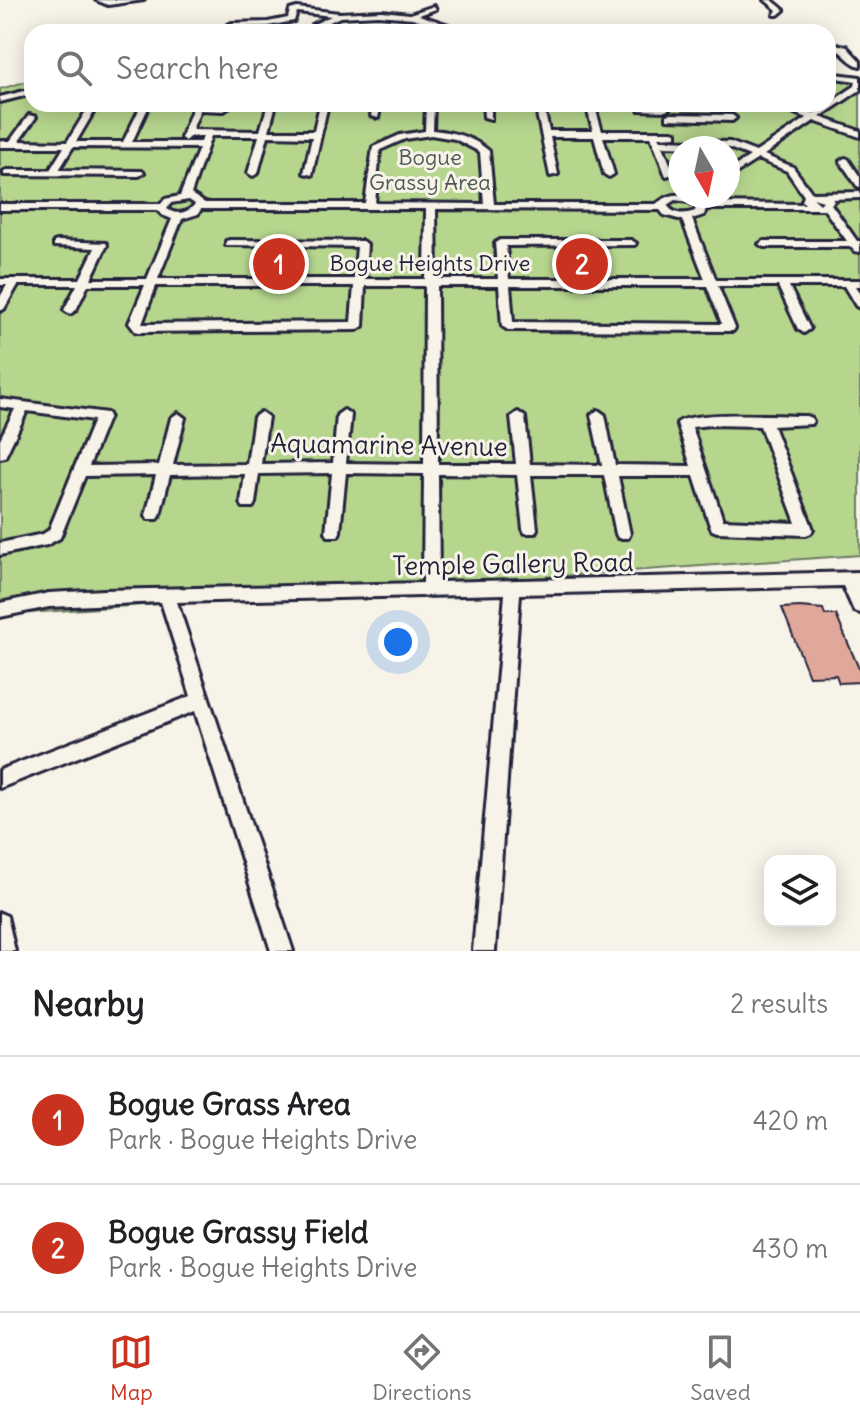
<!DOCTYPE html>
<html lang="en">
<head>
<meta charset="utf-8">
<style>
  body { margin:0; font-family:Delius,sans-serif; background:#f2f2f2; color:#202124 }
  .controls { position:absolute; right:24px; bottom:24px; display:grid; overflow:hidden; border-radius:16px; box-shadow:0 4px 20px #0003 }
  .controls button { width:72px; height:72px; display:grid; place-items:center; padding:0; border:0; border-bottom:2px solid #e0e0e0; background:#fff; color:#202124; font:40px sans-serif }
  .compass { position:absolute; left:668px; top:136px; width:72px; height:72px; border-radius:50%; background:#fff; box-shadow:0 4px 20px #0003; rotate:171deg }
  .you { position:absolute; left:398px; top:642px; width:28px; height:28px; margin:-20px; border:6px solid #fff; border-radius:50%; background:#1a73e8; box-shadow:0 0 0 12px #1a73e833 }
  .badge { display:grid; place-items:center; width:52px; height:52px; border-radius:50%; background:#c8321e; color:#fff; font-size:26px; font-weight:700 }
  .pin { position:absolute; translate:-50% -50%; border:4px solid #fff; box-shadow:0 2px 8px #0006 }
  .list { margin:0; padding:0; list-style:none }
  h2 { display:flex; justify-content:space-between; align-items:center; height:104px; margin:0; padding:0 32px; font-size:34px }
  h2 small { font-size:26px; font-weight:400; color:#757577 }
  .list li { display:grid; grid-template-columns:52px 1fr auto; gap:24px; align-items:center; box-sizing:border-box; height:128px; padding:0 32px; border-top:2px solid #e0e0e0 }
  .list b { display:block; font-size:30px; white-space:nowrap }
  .list p { margin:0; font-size:26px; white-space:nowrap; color:#757577 }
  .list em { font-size:26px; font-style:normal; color:#757577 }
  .icon { flex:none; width:44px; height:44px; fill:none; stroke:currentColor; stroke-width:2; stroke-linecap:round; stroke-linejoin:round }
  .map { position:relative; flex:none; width:860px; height:951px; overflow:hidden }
  .search { position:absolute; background:#fff; box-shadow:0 4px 20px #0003; left:24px; right:24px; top:24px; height:88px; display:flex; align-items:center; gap:20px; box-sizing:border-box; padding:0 28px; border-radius:24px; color:#757577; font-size:30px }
  .sheet { height:360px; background:#fff }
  nav { display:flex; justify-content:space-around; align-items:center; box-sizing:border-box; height:112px; border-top:2px solid #e0e0e0; background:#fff; font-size:22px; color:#757577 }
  nav a { display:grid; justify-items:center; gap:4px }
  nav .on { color:#c8321e }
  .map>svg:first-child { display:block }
  .green { fill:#b6d68e; stroke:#6c7c64; stroke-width:2; fill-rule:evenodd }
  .building { fill:#e0a89a; stroke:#22223b; stroke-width:2 }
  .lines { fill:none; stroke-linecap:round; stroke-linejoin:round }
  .minor-casing { stroke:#22223b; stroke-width:6 }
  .minor { fill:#f7f3e8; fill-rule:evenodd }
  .labels { text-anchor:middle; stroke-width:6; stroke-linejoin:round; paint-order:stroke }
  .far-park-label { font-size:22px; fill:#4e5854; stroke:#f7f3e8 }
  .far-street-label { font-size:22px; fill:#22223b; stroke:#f7f3e8 }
  .street-label { font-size:26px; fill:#22223b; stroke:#f7f3e8 }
</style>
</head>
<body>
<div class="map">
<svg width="860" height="951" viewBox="0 0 860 951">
  <rect width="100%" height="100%" fill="#f7f3e8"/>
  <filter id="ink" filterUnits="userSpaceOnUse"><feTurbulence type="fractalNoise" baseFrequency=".0125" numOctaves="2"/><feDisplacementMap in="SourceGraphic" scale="16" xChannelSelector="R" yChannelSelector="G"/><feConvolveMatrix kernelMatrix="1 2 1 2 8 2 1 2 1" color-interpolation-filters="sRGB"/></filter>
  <g filter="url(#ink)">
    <path class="green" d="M 828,75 L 860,80 L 860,555 L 0,615 L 0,89 L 32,80 L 32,104 L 828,104 ZM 680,148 L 728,148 L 728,196 L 680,196 Z"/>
    <path class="building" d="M 800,607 L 823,609 L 825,615 L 836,615 L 860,671 L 860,682 L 839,683 L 836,675 L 809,676 L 782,608 Z"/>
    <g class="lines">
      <defs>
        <path id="minor" d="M 96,0 L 144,0 L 108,5 Z
          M 765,0 L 772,0 L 784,10 L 778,15 L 774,15 L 777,10 Z
          M 434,6 L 436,9 L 419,15 L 470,32 L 458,32 L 412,18 L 378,15 L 340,17 L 315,29 L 312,25 L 331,16 L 297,12 L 294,21 L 268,26 L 232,27 L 228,25 L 232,23 L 268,22 L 288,18 L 290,10 L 297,8 L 339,13 L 382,11 L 410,14 Z
          M 828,43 L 846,46 L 860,61 L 860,66 C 846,62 846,51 828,47 Z
          M 828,73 L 860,77 L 860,90 L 820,117 L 860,131 L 860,137 L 814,121 L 764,155 L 793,167 L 812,193 L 860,192 L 860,198 L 832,199 L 834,201 L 831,204 L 857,241 L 860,241 L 860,252 L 854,251 L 851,247 L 764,247 L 759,244 L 764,241 L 847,241 L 824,209 L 706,209 L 704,215 L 692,219 L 716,280 L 860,280 L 860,286 L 855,286 L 860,294 L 860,308 L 856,306 L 844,286 L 789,286 L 810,329 L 804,333 L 798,329 L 778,286 L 718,286 L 735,328 L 733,331 L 508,330 L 502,326 L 499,286 L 437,286 L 438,464 L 516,464 L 511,417 L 518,412 L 525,417 L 530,464 L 602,465 L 591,415 L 598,410 L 605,415 L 615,465 L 691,466 L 677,423 C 692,410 782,416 806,416 L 811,418 L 813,421 L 811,424 L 773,426 L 813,529 L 811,533 L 806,535 L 717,532 L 712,530 L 710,526 L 694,476 L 618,476 L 630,534 L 628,538 L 618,538 L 616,534 L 604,475 L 531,475 L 537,529 L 535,533 L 525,533 L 523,529 L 517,475 L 438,474 L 439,582 L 860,572 L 860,613 L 854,611 L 843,586 L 520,594 L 495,951 L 473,951 L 505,594 L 177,602 L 293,951 L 271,951 L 195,711 L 0,788 L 0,770 L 191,696 L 161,602 L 49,607 L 0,617 L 0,603 L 49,593 L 104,590 L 423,583 L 424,474 L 346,473 L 340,532 L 338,536 L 328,536 L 326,532 L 332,473 L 259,474 L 255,503 L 253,507 L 243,507 L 241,503 L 245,474 L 170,475 L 160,515 L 158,519 L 148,519 L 146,515 L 156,475 L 85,476 L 60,538 L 47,545 L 0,555 L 0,543 L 43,534 L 49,530 L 94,420 L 27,411 L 5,457 L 0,458 L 0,439 L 15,409 L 0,407 L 0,399 L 107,413 L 109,416 L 89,466 L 159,465 L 171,418 L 178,413 L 185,418 L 173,465 L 247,464 L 254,417 L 261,412 L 268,417 L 261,464 L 333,463 L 337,415 L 344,410 L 351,415 L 346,463 L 424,464 L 425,286 L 365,286 L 363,326 L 357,330 L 139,332 L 135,331 L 129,323 L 145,285 L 88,285 L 76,310 L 70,314 L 64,310 L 77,285 L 18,285 L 4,309 L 0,311 L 0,297 L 7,285 L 0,285 L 0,279 L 80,279 L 95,248 L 54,246 L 54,242 L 58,241 L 106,243 L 107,245 L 91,279 L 147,279 L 172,219 L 162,215 L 157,210 L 0,210 L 0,204 L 161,204 L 165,199 L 180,196 L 199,148 L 73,147 L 59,170 L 142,171 L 144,173 L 139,176 L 4,175 L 4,171 L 7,170 L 50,170 L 64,147 L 0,147 L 0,141 L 10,141 L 29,115 L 36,117 L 19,141 L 67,142 L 88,108 L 92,105 L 96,108 L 76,142 L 123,142 L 140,108 L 144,105 L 148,108 L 132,142 L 201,142 L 203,136 L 190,136 L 185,141 L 181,138 L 194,104 L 224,105 L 228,108 L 224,111 L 200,110 L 192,130 L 260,131 L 268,104 L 276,104 L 269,131 L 314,131 L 320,104 L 328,104 L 312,175 L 304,173 L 312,137 L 268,136 L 258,173 L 253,176 L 248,173 L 259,136 L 211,136 L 191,194 L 205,203 L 365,203 L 373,147 L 400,135 L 425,131 L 426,104 L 434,104 L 433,130 C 454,132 473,137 489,151 L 494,204 L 656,204 C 671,192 688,191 703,203 L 805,204 L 802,201 L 804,196 L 787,171 L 758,159 L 728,178 L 728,171 L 750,156 L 729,148 L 663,146 L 674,174 L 666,176 L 651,137 L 603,137 L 614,174 L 609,177 L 604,174 L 594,137 L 550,137 L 558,174 L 550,176 L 535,104 L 543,104 L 549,131 L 593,131 L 586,104 L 594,104 L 602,131 L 673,131 L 676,132 L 676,136 L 659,137 L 661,140 L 730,142 L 756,152 L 807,118 L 771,104 L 783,104 L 813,114 L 855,86 L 856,81 L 828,77 ZM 431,135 L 455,139 L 480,152 L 484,204 L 375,203 L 380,150 L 405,139 ZM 813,198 L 823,201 L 820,204 ZM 189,200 L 195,204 C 188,213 177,216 167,209 L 171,203 ZM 675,200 L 689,202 L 696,207 L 695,211 C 684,215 674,215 667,205 ZM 201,209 L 426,209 L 425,279 L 365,279 L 367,244 L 362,241 L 230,240 L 226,241 L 226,245 L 357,247 L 354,279 L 158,279 L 182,219 L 198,214 ZM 436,209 L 660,210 L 664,215 L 682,220 L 705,279 L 509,279 L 506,246 L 635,245 L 636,243 L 631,240 L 500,240 L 495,243 L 498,279 L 437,279 ZM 156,286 L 354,286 L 351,322 L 142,324 ZM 510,286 L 707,286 L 722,324 L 513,322 ZM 710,425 L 760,426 L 796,523 L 723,520 L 692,427 Z
          M 32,89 L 32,94 L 0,102 L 0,97 Z
          M 373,104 L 381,104 L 378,118 L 371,116 Z
          M 483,104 L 491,104 L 491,119 L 484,117 Z
          M 642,105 L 666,105 L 670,108 L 666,111 L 639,110 L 639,106 Z
          M 670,114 L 732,115 L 736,118 L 732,121 L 667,119 L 667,115 Z
          M 845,158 L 848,159 L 860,177 L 860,187 L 857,186 L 840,161 Z
          M 0,913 L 7,916 L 15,951 L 0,951 Z"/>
      </defs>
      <use href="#minor" class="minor-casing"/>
      <use href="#minor" class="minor"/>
    </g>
  </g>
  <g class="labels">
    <g class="far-park-label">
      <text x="430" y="165">Bogue<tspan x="430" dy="25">Grassy Area</tspan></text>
    </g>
    <g class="far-street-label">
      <text x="430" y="271">Bogue Heights Drive</text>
    </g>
    <g class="street-label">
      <text transform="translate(389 445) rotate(1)" y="9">Aquamarine Avenue</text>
      <text transform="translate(513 564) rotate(-1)" y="9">Temple Gallery Road</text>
    </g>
  </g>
</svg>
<div class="controls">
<button><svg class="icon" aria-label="layers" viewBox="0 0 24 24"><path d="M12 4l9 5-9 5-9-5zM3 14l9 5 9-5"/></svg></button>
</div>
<svg class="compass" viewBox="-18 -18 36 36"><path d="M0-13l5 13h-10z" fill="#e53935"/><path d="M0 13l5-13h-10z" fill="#757577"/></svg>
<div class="you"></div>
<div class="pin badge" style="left:279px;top:264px">1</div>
<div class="pin badge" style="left:582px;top:264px">2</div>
<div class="search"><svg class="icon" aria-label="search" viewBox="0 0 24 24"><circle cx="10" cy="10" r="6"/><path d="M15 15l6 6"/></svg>Search here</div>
</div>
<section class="sheet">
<h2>Nearby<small>2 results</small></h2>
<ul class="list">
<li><span class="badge">1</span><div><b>Bogue Grass Area</b><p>Park · Bogue Heights Drive</p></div><em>420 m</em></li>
<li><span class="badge">2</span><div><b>Bogue Grassy Field</b><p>Park · Bogue Heights Drive</p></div><em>430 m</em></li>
</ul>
</section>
<nav>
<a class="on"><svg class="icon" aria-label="map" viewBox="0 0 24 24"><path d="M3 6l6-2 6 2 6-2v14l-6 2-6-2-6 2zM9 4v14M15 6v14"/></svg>Map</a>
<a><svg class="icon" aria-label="directions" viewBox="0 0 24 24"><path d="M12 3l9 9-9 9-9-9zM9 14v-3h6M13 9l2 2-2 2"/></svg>Directions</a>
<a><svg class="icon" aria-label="saved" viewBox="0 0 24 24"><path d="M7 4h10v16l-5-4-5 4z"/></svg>Saved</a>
</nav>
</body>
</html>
